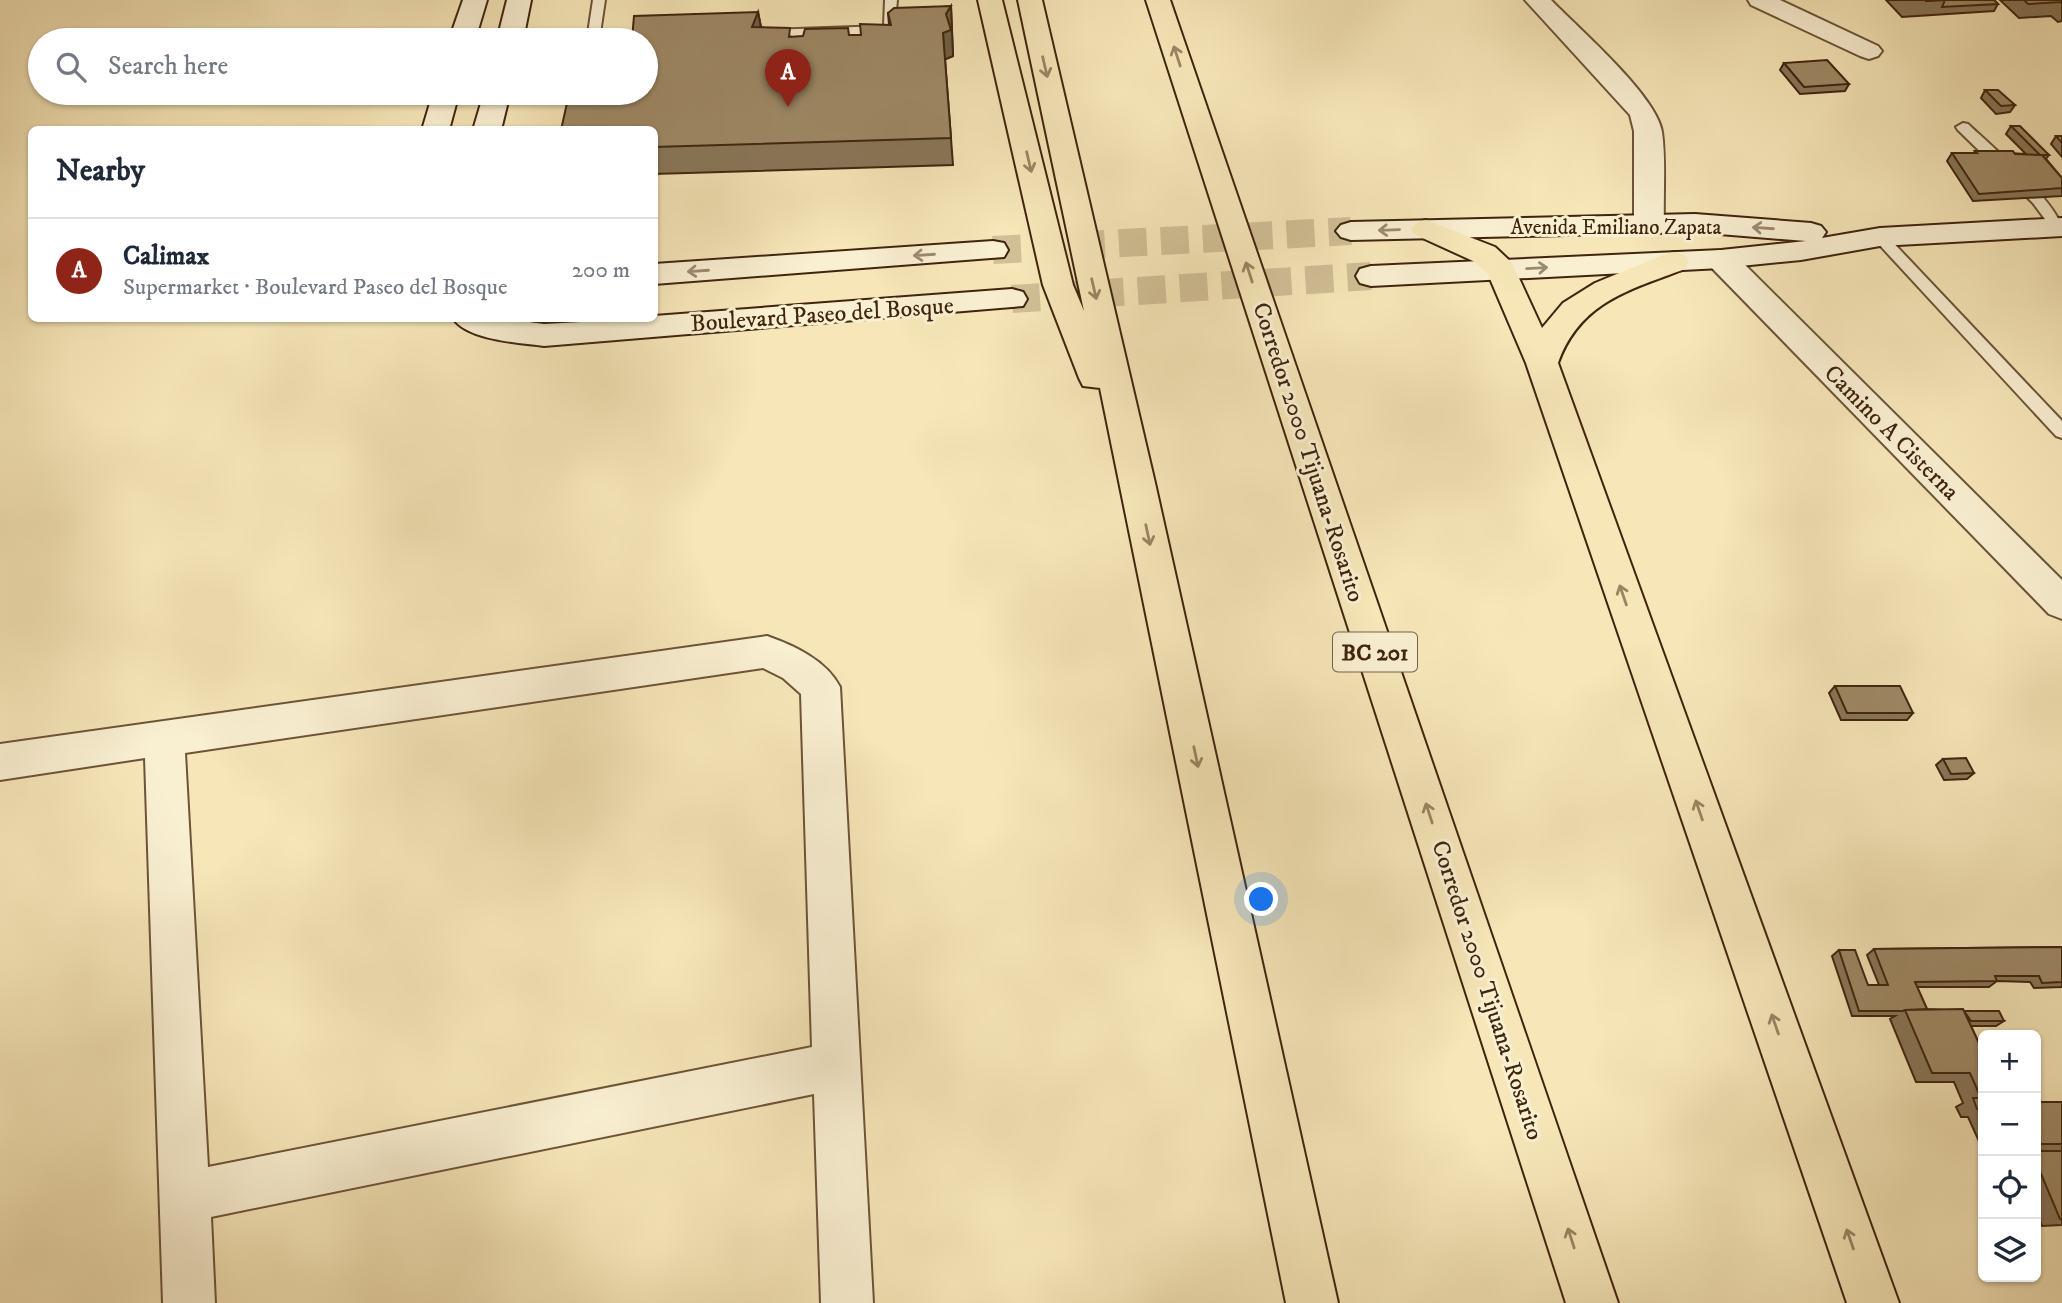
<!DOCTYPE html>
<html lang="en">
<head>
<meta charset="utf-8">
<style>
  body { margin:0; font-family:"IM FELL DW Pica",serif; background:#f6f6f7; color:#1f2937 }
  .controls { position:absolute; right:21px; bottom:21px; display:grid; overflow:hidden; border-radius:10px; box-shadow:0 2px 5px #0004 }
  .controls button { width:63px; height:63px; display:grid; place-items:center; padding:0; border:0; border-bottom:2px solid #e0e1e3; background:#fff; color:#1f2937; font:35px sans-serif }
  .you { position:absolute; left:1262px; top:900px; width:24px; height:24px; margin:-18px; border:5px solid #fff; border-radius:50%; background:#1a73e8; box-shadow:0 0 0 10px #1a73e833 }
  .badge { display:grid; place-items:center; width:46px; height:46px; border-radius:50%; background:#8f2418; color:#fff; font-size:23px; font-weight:700 }
  .pin { position:absolute; translate:-50% -58px; filter:drop-shadow(0 2px 4px #0008) }
  .pin::after { content:''; position:absolute; top:37px; width:24px; height:21px; background:inherit; clip-path:polygon(0 0,100% 0,50% 100%) }
  .list { margin:0; padding:0; list-style:none }
  h2 { display:flex; justify-content:space-between; align-items:center; height:91px; margin:0; padding:0 28px; font-size:30px }
  h2 small { font-size:23px; font-weight:400; color:#747a83 }
  .list li { display:grid; grid-template-columns:46px 1fr auto; gap:21px; align-items:center; box-sizing:border-box; height:105px; padding:0 28px; border-top:2px solid #e0e1e3 }
  .list b { display:block; font-size:26px; white-space:nowrap }
  .list p { margin:0; font-size:23px; white-space:nowrap; color:#747a83 }
  .list em { font-size:23px; font-style:normal; color:#747a83 }
  .icon { flex:none; width:38px; height:38px; fill:none; stroke:currentColor; stroke-width:2; stroke-linecap:round; stroke-linejoin:round }
  .map { position:relative; flex:none; width:2062px; height:1303px; overflow:hidden }
  .search { position:absolute; background:#fff; box-shadow:0 2px 5px #0004; left:28px; top:28px; width:630px; height:77px; display:flex; align-items:center; gap:18px; box-sizing:border-box; padding:0 24px; border-radius:38px; color:#747a83; font-size:26px }
  .panel { position:absolute; background:#fff; box-shadow:0 2px 5px #0004; left:28px; top:126px; width:630px; height:196px; border-radius:10px }
  .map>svg:first-child { display:block }
  .lines { fill:none; stroke-linecap:round; stroke-linejoin:round }
  .secondary-tunnel { stroke:#d1bf96; stroke-width:28; stroke-dasharray:28 14; stroke-linecap:butt }
  .service-casing { stroke:#6d5438; stroke-width:4 }
  .minor-casing { stroke:#6d5438; stroke-width:4 }
  .secondary-casing { stroke:#3f240e; stroke-width:4 }
  .trunk-casing { stroke:#3f240e; stroke-width:4 }
  .service { fill:#f9efd1; fill-rule:evenodd }
  .minor { fill:#f9efd1; fill-rule:evenodd }
  .secondary { fill:#f9efd1; fill-rule:evenodd }
  .trunk { fill:#f6e6b8; fill-rule:evenodd }
  .wall { fill:#887658; stroke:#3f240e; stroke-width:2 }
  .shaded-wall { fill:#6f6047; stroke:#3f240e; stroke-width:2 }
  .building { fill:#9e8966; stroke:#3f240e; stroke-width:2 }
  .oneway { stroke:#9a8563 }
  .oneway2 { stroke:#9c8a70 }
  .labels { text-anchor:middle; stroke-width:6; stroke-linejoin:round; paint-order:stroke }
  .far-street-label { font-size:21px; fill:#3f240e; stroke:#f9efd1 }
  .shield { fill:#f9efd1; stroke:#776148; stroke-width:2 }
  .shield-label { font-size:23px; font-weight:bold; fill:#3f240e }
  .street-label { font-size:24px; fill:#3f240e; stroke:#f9efd1 }
</style>
</head>
<body>
<div class="map">
<svg width="2062" height="1303" viewBox="0 0 2062 1303">
  <rect width="100%" height="100%" fill="#f6e6b8"/>
  <filter id="stains"><feTurbulence type="fractalNoise" baseFrequency=".00286" numOctaves="4"/><feColorMatrix values="0 0 0 0 .2 0 0 0 0 .09 0 0 0 0 .02 0 0 0 .5 -.17"/></filter>
  <radialGradient id="worn" r=".72"><stop offset=".6" stop-color="#630" stop-opacity="0"/><stop offset="1" stop-color="#630" stop-opacity=".3"/></radialGradient>
  <g class="lines">
    <path class="secondary-tunnel" d="M 993,250 L 1351,231
      M 1012,299 L 1371,276"/>
    <defs>
      <path id="service" d="M 593,0 L 605,0 L 599,40 L 587,40 Z
        M 885,0 L 897,0 L 894,33 L 768,38 L 762,34 L 768,30 L 884,26 Z
        M 1963,123 L 1968,124 C 1988,143 2062,206 2062,231 L 2053,230 L 2033,203 L 1958,130 L 1956,127 Z
        M 1880,232 L 1885,234 L 2062,421 L 2062,438 L 2056,436 L 1875,240 L 1873,237 Z"/>
      <path id="minor" d="M 1525,0 L 1551,0 C 1578,28 1657,96 1662,132 C 1666,161 1663,194 1664,224 L 1659,230 L 1649,233 L 1639,230 L 1634,224 L 1634,131 L 1630,115 Z
        M 1748,0 L 1780,0 L 1878,46 L 1882,51 L 1878,56 L 1869,59 L 1860,56 L 1751,5 Z
        M 1721,250 L 1732,252 L 2062,580 L 2062,619 L 2049,614 L 1710,266 L 1706,259 L 1710,252 Z
        M 767,636 C 795,646 826,660 840,687 L 873,1303 L 821,1303 L 814,1094 L 211,1217 L 215,1303 L 163,1303 L 145,758 L 0,780 L 0,744 ZM 763,668 L 783,678 L 801,694 L 812,1047 L 208,1167 L 185,753 Z"/>
      <path id="secondary" d="M 463,0 L 487,0 L 475,40 L 449,40 Z
        M 507,0 L 531,0 L 523,40 L 497,40 Z
        M 433,93 L 459,93 L 449,130 L 422,130 Z
        M 484,93 L 510,93 L 501,130 L 473,130 Z
        M 1695,214 L 1811,223 L 1821,226 L 1826,232 L 1822,238 L 1880,228 L 2062,218 L 2062,236 L 1880,246 L 1801,260 L 1721,268 L 1371,286 L 1360,283 L 1356,276 L 1360,269 L 1371,266 L 1721,250 L 1806,241 L 1695,232 L 1351,240 L 1341,237 L 1336,231 L 1341,225 L 1351,222 Z
        M 993,241 L 1004,243 L 1008,250 L 1004,257 L 654,284 L 654,264 Z
        M 1012,289 L 1023,292 L 1027,299 L 1023,306 L 544,346 C 520,343 466,340 453,318 L 499,318 L 544,324 L 654,318 L 654,316 Z"/>
      <path id="trunk" d="M 978,0 L 1002,0 L 1073,285 L 1084,311 L 1018,0 L 1042,0 L 1155,483 L 1338,1303 L 1286,1303 L 1100,388 L 1083,386 L 1079,378 L 1043,285 Z
        M 1146,0 L 1170,0 L 1618,1303 L 1566,1303 Z
        M 1426,220 L 1495,247 L 1512,263 L 1542,328 L 1563,303 L 1595,283 L 1663,255 L 1674,252 L 1685,255 L 1689,262 L 1685,269 C 1629,290 1580,302 1558,363 L 1899,1303 L 1847,1303 L 1526,363 L 1488,274 L 1473,261 L 1416,235 L 1411,229 L 1416,223 Z"/>
    </defs>
    <use href="#service" class="service-casing"/>
    <use href="#minor" class="minor-casing"/>
    <use href="#secondary" class="secondary-casing"/>
    <use href="#trunk" class="trunk-casing"/>
    <use href="#service" class="service"/>
    <use href="#minor" class="minor"/>
    <use href="#secondary" class="secondary"/>
    <use href="#trunk" class="trunk"/>
  </g>
  <path class="wall" d="M 1886,0 L 1994,0 L 1998,4 L 1994,11 L 1902,17 Z
    M 2000,0 L 2062,0 L 2062,21 L 2058,22 L 2051,16 L 2019,18 Z
    M 951,6 L 953,56 L 945,59 L 953,165 L 654,174 L 654,130 L 615,95 L 758,12 L 761,27 L 792,37 L 861,35 L 889,25 L 888,13 Z
    M 1784,63 L 1849,84 L 1845,91 L 1800,94 L 1780,70 Z
    M 1985,90 L 2015,105 L 2010,112 L 1996,114 L 1981,98 Z
    M 2011,126 L 2049,155 L 2046,159 L 2062,178 L 2062,196 L 1973,201 L 1947,161 L 1952,153 L 1974,153 L 1975,151 L 2026,154 L 2006,134 Z
    M 2056,136 L 2062,136 L 2062,157 L 2051,144 Z
    M 1835,686 L 1913,713 L 1907,720 L 1841,720 L 1829,693 Z
    M 1943,759 L 1974,773 L 1967,779 L 1944,780 L 1936,765 Z
    M 2062,947 L 2062,987 L 2034,988 L 2030,982 L 1997,981 L 1989,987 L 1917,987 L 1927,1009 L 1964,1011 L 2004,1021 L 1996,1026 L 1971,1026 L 1983,1052 L 1983,1150 L 1968,1117 L 1961,1117 L 1956,1107 L 1963,1103 L 1954,1082 L 1916,1082 L 1890,1019 L 1895,1016 L 1852,1016 L 1832,956 L 1839,950 L 1868,985 L 1879,985 L 1867,955 L 1874,949 Z
    M 2036,1102 L 2062,1102 L 2062,1225 L 2042,1226 L 2036,1212 Z"/>
  <path class="shaded-wall" d="M 951,6 L 953,56 L 944,60 L 943,33 L 946,14 Z
    M 758,12 L 763,38 L 752,27 Z"/>
  <path class="building" d="M 1928,0 L 1946,0 L 1927,1 Z
    M 1945,0 L 1994,0 L 1998,4 L 1942,7 Z
    M 2024,0 L 2062,0 L 2062,3 L 2061,2 L 2028,4 Z
    M 951,6 L 946,14 L 951,30 L 943,33 L 951,138 L 654,147 L 654,130 L 561,130 L 569,94 L 615,95 L 616,93 L 646,93 L 646,40 L 632,40 L 634,16 L 758,12 L 752,27 L 790,28 L 789,37 L 803,36 L 805,29 L 848,28 L 849,35 L 861,35 L 860,24 L 891,25 L 888,13 L 894,8 Z
    M 1827,60 L 1849,84 L 1804,87 L 1784,63 Z
    M 1985,90 L 1998,90 L 2015,105 L 2001,106 Z
    M 2011,126 L 2020,126 L 2049,155 L 2040,155 Z
    M 2056,136 L 2062,136 L 2062,143 Z
    M 1975,151 L 2013,151 L 2015,154 L 2042,155 L 2062,178 L 2062,188 L 1979,194 L 1952,153 L 1977,153 Z
    M 1835,686 L 1900,686 L 1913,713 L 1847,713 Z
    M 1966,758 L 1974,773 L 1951,774 L 1943,759 Z
    M 2062,947 L 2062,982 L 2042,983 L 2039,976 L 1995,976 L 1997,981 L 1915,982 L 1927,1009 L 1905,1010 L 1903,1011 L 1859,1011 L 1839,950 L 1855,950 L 1868,985 L 1888,985 L 1874,949 Z
    M 1963,1009 L 1983,1052 L 1983,1108 L 1977,1109 L 1973,1098 L 1981,1098 L 1970,1073 L 1932,1073 L 1905,1010 Z
    M 1964,1011 L 1999,1011 L 2004,1021 L 1971,1021 Z
    M 2036,1102 L 2062,1102 L 2062,1144 L 2036,1144 Z
    M 2036,1151 L 2062,1151 L 2062,1219 L 2060,1219 L 2036,1162 Z"/>
  <defs><path id="oneway-shaft" d="M-6 0H5M1.5-3L5.5 0L1.5 3" fill="none" stroke-width="1.6" stroke-linecap="round" stroke-linejoin="round" transform="scale(1.75)"/></defs>
  <g class="oneway">
    <use href="#oneway-shaft" transform="translate(1177 56) rotate(-108)"/>
    <use href="#oneway-shaft" transform="translate(1045 67) rotate(77)"/>
    <use href="#oneway-shaft" transform="translate(1029 162) rotate(77)"/>
    <use href="#oneway-shaft" transform="translate(1249 272) rotate(-108)"/>
    <use href="#oneway-shaft" transform="translate(1094 289) rotate(77)"/>
    <use href="#oneway-shaft" transform="translate(1148 535) rotate(78)"/>
    <use href="#oneway-shaft" transform="translate(1623 595) rotate(-109)"/>
    <use href="#oneway-shaft" transform="translate(1196 757) rotate(78)"/>
    <use href="#oneway-shaft" transform="translate(1699 810) rotate(-109)"/>
    <use href="#oneway-shaft" transform="translate(1429 813) rotate(-108)"/>
    <use href="#oneway-shaft" transform="translate(1775 1024) rotate(-109)"/>
    <use href="#oneway-shaft" transform="translate(1571 1238) rotate(-108)"/>
    <use href="#oneway-shaft" transform="translate(1850 1239) rotate(-109)"/>
  </g>
  <g class="oneway2">
    <use href="#oneway-shaft" transform="translate(1763 228) rotate(-176)"/>
    <use href="#oneway-shaft" transform="translate(1389 230) rotate(178)"/>
    <use href="#oneway-shaft" transform="translate(924 255) rotate(176)"/>
    <use href="#oneway-shaft" transform="translate(1537 268) rotate(-3)"/>
    <use href="#oneway-shaft" transform="translate(698 271) rotate(176)"/>
  </g>
  <g class="labels">
    <g class="far-street-label">
      <text x="1616" y="234">Avenida Emiliano Zapata</text>
    </g>
    <rect class="shield" x="1333" y="632.5" width="84" height="39" rx="5"/>
    <g class="shield-label">
      <text x="1375" y="660">BC 201</text>
    </g>
    <g class="street-label">
      <text transform="translate(822 314) rotate(-4)" y="8">Boulevard Paseo del Bosque</text>
      <text transform="translate(1892 432) rotate(45)" y="8">Camino A Cisterna</text>
      <text transform="translate(1309 452) rotate(72)" y="8">Corredor 2000 Tijuana-Rosarito</text>
      <text transform="translate(1488 990) rotate(72)" y="8">Corredor 2000 Tijuana-Rosarito</text>
    </g>
  </g>
  <rect width="100%" height="100%" filter="url(#stains)"/>
  <rect width="100%" height="100%" fill="url(#worn)"/>
</svg>
<div class="controls">
<button>+</button>
<button>−</button>
<button><svg class="icon" aria-label="locate" viewBox="0 0 24 24"><circle cx="12" cy="12" r="6"/><path d="M12 2v4M12 18v4M2 12h4M18 12h4"/></svg></button>
<button><svg class="icon" aria-label="layers" viewBox="0 0 24 24"><path d="M12 4l9 5-9 5-9-5zM3 14l9 5 9-5"/></svg></button>
</div>
<div class="you"></div>
<div class="pin badge" style="left:788px;top:107px">A</div>
<div class="search"><svg class="icon" aria-label="search" viewBox="0 0 24 24"><circle cx="10" cy="10" r="6"/><path d="M15 15l6 6"/></svg>Search here</div>
<section class="panel">
<h2>Nearby<small></small></h2>
<ul class="list">
<li><span class="badge">A</span><div><b>Calimax</b><p>Supermarket · Boulevard Paseo del Bosque</p></div><em>200 m</em></li>
</ul>
</section>
</div>
</body>
</html>
